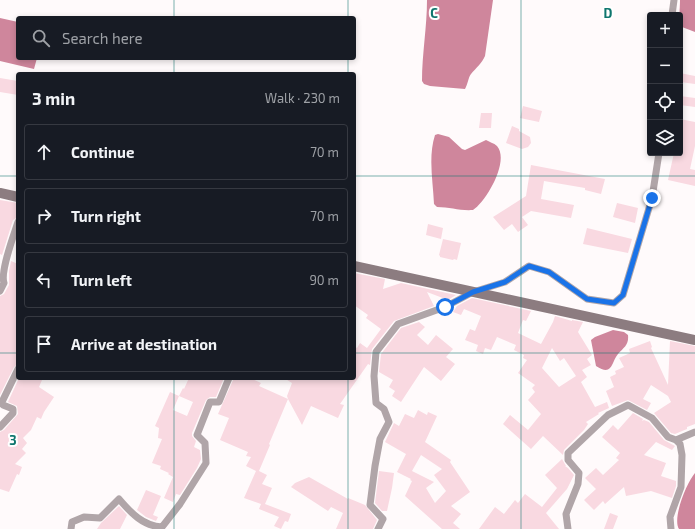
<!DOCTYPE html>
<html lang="en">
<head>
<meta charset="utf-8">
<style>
  body { margin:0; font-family:"Exo 2",sans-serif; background:#242831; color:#f1f3f6 }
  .controls { position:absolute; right:12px; top:12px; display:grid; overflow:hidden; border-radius:4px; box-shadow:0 2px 6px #0003 }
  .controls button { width:36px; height:36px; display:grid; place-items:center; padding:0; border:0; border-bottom:1px solid #363941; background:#171b24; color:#f1f3f6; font:20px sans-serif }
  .stop { position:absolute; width:12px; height:12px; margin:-9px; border:3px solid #1a73e8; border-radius:50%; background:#fff }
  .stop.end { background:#1a73e8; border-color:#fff; box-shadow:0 1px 4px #0008 }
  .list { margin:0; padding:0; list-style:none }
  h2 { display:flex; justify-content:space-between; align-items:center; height:52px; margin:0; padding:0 16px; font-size:17px }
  h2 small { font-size:13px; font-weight:400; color:#9ea1a6 }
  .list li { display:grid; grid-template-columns:26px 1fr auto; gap:12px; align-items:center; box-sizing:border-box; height:56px; margin:0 8px 8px; padding:0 8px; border:1px solid #363941; border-radius:4px }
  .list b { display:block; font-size:15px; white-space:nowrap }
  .list em { font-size:13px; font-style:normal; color:#9ea1a6 }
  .icon { flex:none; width:22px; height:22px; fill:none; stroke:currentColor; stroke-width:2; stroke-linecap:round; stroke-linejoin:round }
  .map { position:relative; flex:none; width:695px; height:529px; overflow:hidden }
  .search { position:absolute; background:#171b24; box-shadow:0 2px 6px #0003; left:16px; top:16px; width:340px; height:44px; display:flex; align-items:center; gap:10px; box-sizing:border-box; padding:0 14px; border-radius:4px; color:#9ea1a6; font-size:15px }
  .panel { position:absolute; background:#171b24; box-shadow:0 2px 6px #0003; left:16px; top:72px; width:340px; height:308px; border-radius:4px }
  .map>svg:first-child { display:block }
  .water { fill:#cf869c }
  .building { fill:#f9d9e1; fill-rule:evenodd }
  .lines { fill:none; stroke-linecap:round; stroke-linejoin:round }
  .street { stroke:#b0a5a8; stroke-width:7 }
  .secondary { stroke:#8c7c80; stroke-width:10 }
  .route { stroke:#1a73e8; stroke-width:5 }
  .grid { fill:none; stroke:#0f766e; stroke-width:1; stroke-opacity:0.55 }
  .grid-label { font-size:13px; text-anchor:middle; font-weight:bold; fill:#0f766e; stroke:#fff; stroke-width:4; stroke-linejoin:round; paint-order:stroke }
</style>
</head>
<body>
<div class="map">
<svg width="695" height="529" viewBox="0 0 695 529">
  <rect width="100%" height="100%" fill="#fffafb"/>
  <path class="water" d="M 427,0 L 493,0 L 485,56 C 482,63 476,68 471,74 C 468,78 468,84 465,89 L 430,86 L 424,84 L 422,81 C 422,54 427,27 427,0 Z
    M 680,0 L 695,0 L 695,32 L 682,27 C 678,18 680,10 680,0 Z
    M 0,18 L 18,22 L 18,58 L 37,58 L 34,69 L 0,61 Z
    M 438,134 L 449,137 L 462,149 L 465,150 L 486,140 C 489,142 494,143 497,146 C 510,161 486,202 473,210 C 460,211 450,207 437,207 L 434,204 C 433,181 428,157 435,135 Z
    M 613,330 L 624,332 L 628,335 C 629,345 624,347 618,354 C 611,362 613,377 596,366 L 591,340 L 595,337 Z
    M 695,473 L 695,529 L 679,529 C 672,518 687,482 695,473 Z"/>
  <path class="building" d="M 680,73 L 695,76 L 695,84 L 680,82 Z
    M 0,78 L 18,81 L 18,95 L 0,92 Z
    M 680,96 L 695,98 L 695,107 L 680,105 Z
    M 523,106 L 542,111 L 539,122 L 520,118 Z
    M 481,113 L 492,113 L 491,128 L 479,128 Z
    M 680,119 L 695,122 L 695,146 L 690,169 L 695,170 L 695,186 L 668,180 L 674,153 L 680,153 Z
    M 512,126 L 519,129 L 519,131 L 530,137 L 531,143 L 528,147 L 522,149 L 506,143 Z
    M 531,165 L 605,179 L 601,194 L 585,190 L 585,188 L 544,181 L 541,199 L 574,205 L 571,218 L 531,211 L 522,217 L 528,225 L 518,232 L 512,224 L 504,230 L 493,217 L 526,196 Z
    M 0,200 L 18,203 L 18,217 L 13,220 L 2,255 L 0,254 Z
    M 617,203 L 638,208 L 635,223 L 613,217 Z
    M 428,224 L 443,228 L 441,239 L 426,235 Z
    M 587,228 L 632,239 L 628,253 L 583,244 Z
    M 443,239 L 461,243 L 457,260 L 454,259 L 453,260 L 440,257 L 440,256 L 439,255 Z
    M 11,261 L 18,264 L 18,364 L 14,367 L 0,395 L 0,296 L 4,294 L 9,285 L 9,271 Z
    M 354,273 L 385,279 L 383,289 L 401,283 L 456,295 L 448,300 L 427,292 L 434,306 L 394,321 L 372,349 L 370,365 L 368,364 L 340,404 L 344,405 L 338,418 L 311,406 L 302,425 L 288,399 L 269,444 L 270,445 L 259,471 L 267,475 L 262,484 L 272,488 L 265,504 L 291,514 L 288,522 L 285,521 L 281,529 L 274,526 L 279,517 L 259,509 L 261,504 L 244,498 L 256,471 L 246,466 L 251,457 L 246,456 L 248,452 L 220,440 L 229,418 L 218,414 L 234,378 L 250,378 L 261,383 L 259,386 L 288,399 L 287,396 L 292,383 L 284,378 L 354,378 L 354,346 L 357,348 L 360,343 L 367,348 L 381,329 L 366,318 L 368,315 L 354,305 Z
    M 472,298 L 531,311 L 526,321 L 523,320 L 518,333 L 541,344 L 553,322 L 555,316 L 572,321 L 572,320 L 583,322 L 578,332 L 592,355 L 587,359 L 591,365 L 582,370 L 587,377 L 581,382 L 595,407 L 607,402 L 609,408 L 598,413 L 599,414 L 586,422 L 588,424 L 584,430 L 564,450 L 563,455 L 543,436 L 531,449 L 503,424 L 510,415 L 528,430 L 541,414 L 528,400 L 535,392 L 532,388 L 535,385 L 518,373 L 527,360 L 523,358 L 524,355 L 514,350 L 516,345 L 497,337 L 491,350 L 485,348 L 483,354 L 476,351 L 478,345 L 465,340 L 470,329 L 475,331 L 481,316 L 464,309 L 461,315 L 453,312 L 457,306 ZM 552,348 L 560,361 L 564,358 L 576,376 L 559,387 L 542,368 Z
    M 419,322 L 425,327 L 417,335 L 428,345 L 436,335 L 453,349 L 446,357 L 455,364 L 441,381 L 424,367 L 401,402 L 392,396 L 395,391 L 389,387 L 393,380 L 379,372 L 381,354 L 401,328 Z
    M 650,341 L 652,347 L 651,348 L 668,385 L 670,341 L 695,346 L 695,424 L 687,427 L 687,429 L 675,434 L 671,433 L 654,413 L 671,402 L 668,396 L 651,385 L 643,399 L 651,403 L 647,410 L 628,400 L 612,406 L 606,391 L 614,387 L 610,377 L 616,374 L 615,371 L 624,367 L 619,358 L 630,353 L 629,349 Z
    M 19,378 L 37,378 L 42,380 L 39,387 L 54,397 L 44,412 L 41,419 L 37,417 L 31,430 L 23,438 L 27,443 L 22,449 L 26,453 L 15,464 L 22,467 L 19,475 L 17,474 L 9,492 L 0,489 L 0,432 L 4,430 L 18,414 L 17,406 L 8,402 Z
    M 189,378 L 224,378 L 216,397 L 210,397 L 206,400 L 192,433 L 192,436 L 196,441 L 194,447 L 200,450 L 201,459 L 197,468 L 180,495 L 176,494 L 173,502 L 164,498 L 173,477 L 168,474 L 169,473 L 160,469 L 161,466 L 152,463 L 162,439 L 158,438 L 159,428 L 155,426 L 170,392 L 179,396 L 173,410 L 187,416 L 193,402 L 179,396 L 183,388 L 184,389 Z
    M 418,410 L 427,415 L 428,412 L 437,416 L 425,442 L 451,460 L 450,462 L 470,492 L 451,506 L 461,514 L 453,523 L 460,529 L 442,529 L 405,496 L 412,481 L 410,480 L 411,479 L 397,472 L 406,454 L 385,442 L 394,423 L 399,426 L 405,414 L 414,418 ZM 421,455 L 442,469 L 434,475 L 446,491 L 435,503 L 426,488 L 434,482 L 412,471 Z
    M 633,413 L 643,419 L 642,421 L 644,420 L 649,422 L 664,440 L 675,446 L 672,450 L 656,442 L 644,455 L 666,463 L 661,476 L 676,481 L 676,486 L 672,498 L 651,491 L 626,496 L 624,487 L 605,504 L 603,501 L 594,510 L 584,500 L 596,489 L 585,478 L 596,468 L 603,475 L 619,460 L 616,458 L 620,453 L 602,437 L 613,425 L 618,430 Z
    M 562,459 L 566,466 L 565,466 L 568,468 L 574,475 L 567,489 L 546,513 L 559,529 L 479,529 L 495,507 L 504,514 L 515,500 L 518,503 L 525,494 L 542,507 L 557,488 L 545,475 Z
    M 379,471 L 394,473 L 392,488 L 387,511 L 382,511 L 375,503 Z
    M 309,477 L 348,499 L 348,498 L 365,505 L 377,520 L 373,529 L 336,529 L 343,513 L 331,507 L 328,511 L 291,487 L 295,483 Z
    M 146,490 L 161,496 L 153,515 L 158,517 L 156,521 L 146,517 L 137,510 Z
    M 119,506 L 127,515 L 120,529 L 97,529 L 101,523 Z
    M 610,513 L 618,516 L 613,529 L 604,529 Z"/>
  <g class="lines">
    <path class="street" d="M 672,15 L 674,0
      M 0,291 L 4,283 C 0,272 14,234 18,222
      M 0,427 L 13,413 L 13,409 L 3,405 L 2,402 L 18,369
      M 71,529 L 72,522 L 84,517 L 100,518 L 119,499 C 131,513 143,526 162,527 L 180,504 L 206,463 L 205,443 L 197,435 L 210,402 L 219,402 L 229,378
      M 378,529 L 383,519 L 370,505 L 375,466 L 380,439 L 389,422 L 384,409 L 376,403 L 374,376 L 376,352 L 398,324 L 445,307 L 473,292 L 505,282 L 529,266 L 549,272 L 587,299 L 614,303 L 623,295 L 652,198 L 659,153
      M 568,529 L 566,514 L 578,484 L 579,473 L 568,460 L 568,453 L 608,415 L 628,405 L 652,418 L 668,437 L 676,440
      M 671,529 L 670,517 L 681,487 L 682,455 L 680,444 L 676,440 L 695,432"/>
    <path class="secondary" d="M 0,193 L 18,197
      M 354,266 L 695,340"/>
  </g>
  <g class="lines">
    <path class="route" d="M 445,307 L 473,292 L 505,282 L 529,266 L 549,272 L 587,299 L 614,303 L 623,295 L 652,198"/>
  </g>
  <path class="grid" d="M 174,0 L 174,18M 348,0 L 348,18M 521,0 L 521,529M 174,58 L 174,74M 348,58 L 348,74M 0,176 L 18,176M 354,176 L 695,176M 0,353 L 18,353M 354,353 L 695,353M 174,378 L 174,529M 348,378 L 348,529"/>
  <g class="grid-label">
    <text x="434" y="18">C</text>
    <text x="608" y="18">D</text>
    <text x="13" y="445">3</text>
  </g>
</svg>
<div class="controls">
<button>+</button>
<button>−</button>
<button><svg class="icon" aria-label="locate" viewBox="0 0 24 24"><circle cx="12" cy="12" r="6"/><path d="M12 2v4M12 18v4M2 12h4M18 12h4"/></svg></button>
<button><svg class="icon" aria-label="layers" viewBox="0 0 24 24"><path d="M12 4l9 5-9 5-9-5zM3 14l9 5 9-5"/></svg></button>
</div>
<div class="stop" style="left:445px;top:307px"></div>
<div class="stop end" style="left:652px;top:198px"></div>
<div class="search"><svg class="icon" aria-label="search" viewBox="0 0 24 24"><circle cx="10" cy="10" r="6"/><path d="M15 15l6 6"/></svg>Search here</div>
<section class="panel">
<h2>3 min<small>Walk · 230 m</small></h2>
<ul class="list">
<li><svg class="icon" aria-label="ahead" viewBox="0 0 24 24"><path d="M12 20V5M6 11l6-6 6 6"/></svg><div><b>Continue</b></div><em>70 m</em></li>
<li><svg class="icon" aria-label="right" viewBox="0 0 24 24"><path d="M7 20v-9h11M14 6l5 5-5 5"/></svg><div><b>Turn right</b></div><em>70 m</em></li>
<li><svg class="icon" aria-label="left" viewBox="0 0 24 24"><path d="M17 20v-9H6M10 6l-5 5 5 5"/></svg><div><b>Turn left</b></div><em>90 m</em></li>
<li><svg class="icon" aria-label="arrive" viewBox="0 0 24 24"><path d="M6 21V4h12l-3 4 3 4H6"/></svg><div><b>Arrive at destination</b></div></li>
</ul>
</section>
</div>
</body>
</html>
